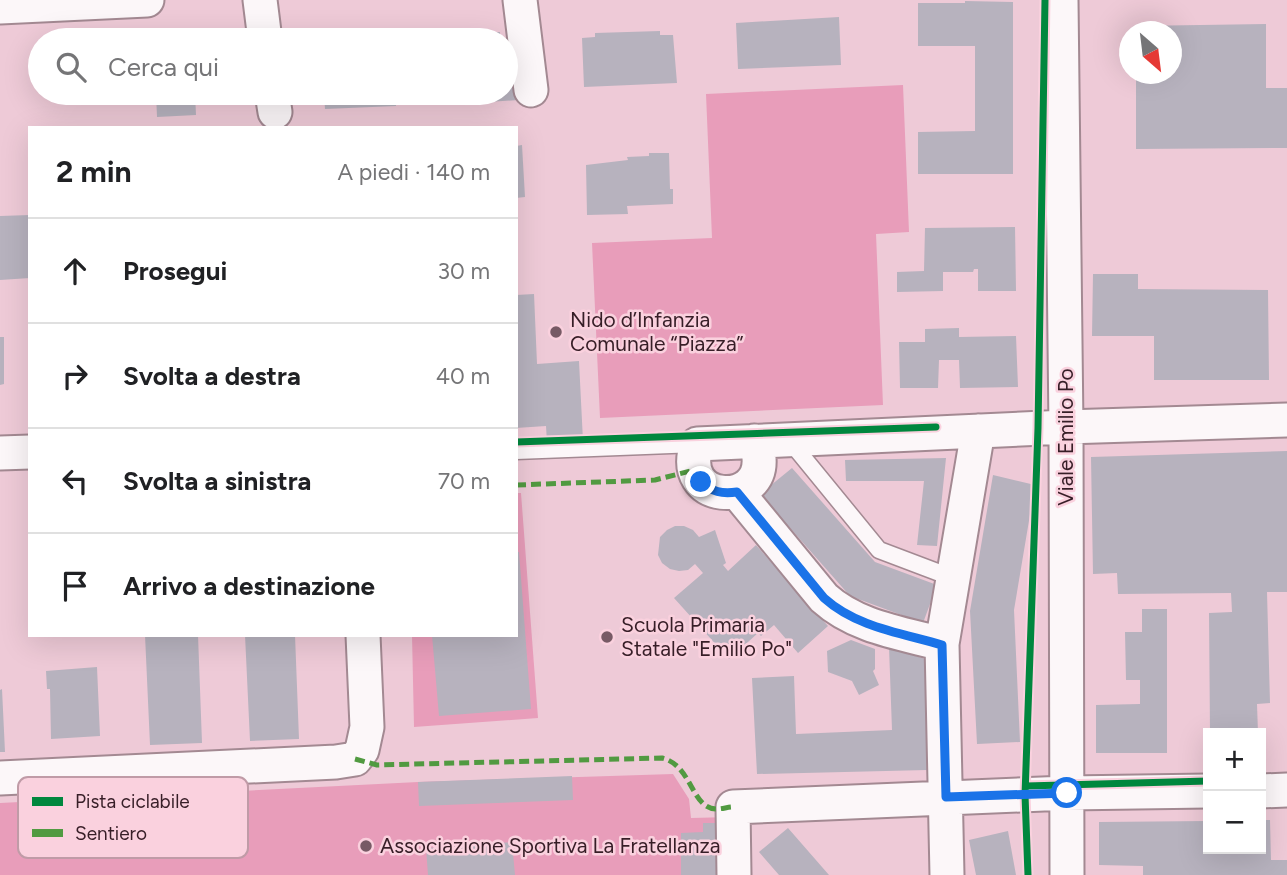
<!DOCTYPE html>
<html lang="it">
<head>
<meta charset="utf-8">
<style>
  body { margin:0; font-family:Figtree,sans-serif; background:#f6f6f6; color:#202124 }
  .controls { position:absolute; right:21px; bottom:21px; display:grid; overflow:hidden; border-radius:0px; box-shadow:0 7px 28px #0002 }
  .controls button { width:63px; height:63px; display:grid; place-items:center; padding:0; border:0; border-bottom:2px solid #e0e0e0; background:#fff; color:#202124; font:35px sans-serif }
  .compass { position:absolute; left:1119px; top:21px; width:63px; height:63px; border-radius:50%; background:#fff; box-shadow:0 7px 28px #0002; rotate:152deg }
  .stop { position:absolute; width:21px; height:21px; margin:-16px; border:5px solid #1a73e8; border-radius:50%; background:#fff }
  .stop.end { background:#1a73e8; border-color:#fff; box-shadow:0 2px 7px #0008 }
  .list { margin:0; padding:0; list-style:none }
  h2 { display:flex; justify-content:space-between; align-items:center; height:91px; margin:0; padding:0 28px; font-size:30px }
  h2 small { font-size:23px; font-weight:400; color:#757577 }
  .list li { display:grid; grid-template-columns:46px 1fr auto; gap:21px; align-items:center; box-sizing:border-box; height:105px; padding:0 28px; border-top:2px solid #e0e0e0 }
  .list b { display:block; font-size:26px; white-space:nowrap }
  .list em { font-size:23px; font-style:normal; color:#757577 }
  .icon { flex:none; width:38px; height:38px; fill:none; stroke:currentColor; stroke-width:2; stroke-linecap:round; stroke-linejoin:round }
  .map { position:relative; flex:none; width:1287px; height:875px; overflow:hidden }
  .search { position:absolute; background:#fff; box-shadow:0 7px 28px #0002; left:28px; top:28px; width:490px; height:77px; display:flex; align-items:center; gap:18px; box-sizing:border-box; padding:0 24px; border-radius:38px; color:#757577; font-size:26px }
  .panel { position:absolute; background:#fff; box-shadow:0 7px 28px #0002; left:28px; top:126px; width:490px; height:511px; border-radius:0px }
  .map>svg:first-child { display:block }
  .green { fill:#e89dba }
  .building { fill:#b7b2be }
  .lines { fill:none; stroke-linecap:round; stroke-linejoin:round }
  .service-casing { stroke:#a38992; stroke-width:19 }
  .minor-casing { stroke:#a38992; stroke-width:37 }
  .service { stroke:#fcf7f9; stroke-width:16 }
  .minor { stroke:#fcf7f9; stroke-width:33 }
  .quiet { stroke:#519a41; stroke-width:5; stroke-dasharray:10 5; stroke-linecap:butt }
  .cycleway-casing { stroke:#fad1de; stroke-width:11 }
  .cycleway { stroke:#00873e; stroke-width:7 }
  .route { stroke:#1a73e8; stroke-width:9 }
  .poi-dot { fill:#775a65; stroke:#fad1de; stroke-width:2.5 }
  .labels { text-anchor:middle; stroke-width:5; stroke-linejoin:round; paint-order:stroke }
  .poi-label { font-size:21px; fill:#371e27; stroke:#fad1de; text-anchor:start }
  .street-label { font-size:21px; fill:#371e27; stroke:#fad1de }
  .key { fill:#fad1de; stroke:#c09ba7; stroke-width:2 }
  .key-label { font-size:19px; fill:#371e27 }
</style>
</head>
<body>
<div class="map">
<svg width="1287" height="875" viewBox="0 0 1287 875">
  <rect width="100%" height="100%" fill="#eecad7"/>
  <path class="green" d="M 903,85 L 909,232 L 876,234 L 883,405 L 600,418 L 592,243 L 712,238 L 706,94 Z
    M 516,493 L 521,493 L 538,718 L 414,727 L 412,635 L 516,635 Z
    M 673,774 L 689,799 L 691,818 L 731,817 L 732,875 L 0,875 L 0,803 L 418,782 Z"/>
  <path class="building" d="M 965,1 L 1013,2 L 1013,174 L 918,174 L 918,132 L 975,131 L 975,46 L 918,46 L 918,3 L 965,3 Z
    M 839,17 L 841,65 L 738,69 L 736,23 Z
    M 1266,24 L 1266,88 L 1287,88 L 1287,148 L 1136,149 L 1136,74 L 1172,74 L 1172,32 L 1135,32 L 1135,26 Z
    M 660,31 L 660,35 L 673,35 L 677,83 L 584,87 L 582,38 L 595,37 L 595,33 Z
    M 500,32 L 500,40 L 467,40 L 467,34 Z
    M 506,43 L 516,43 L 519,100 L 443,105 L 442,93 L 506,93 Z
    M 156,93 L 195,93 L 196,115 L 157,117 Z
    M 324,93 L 395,93 L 396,106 L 325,109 Z
    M 522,145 L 525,197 L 516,198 L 516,146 Z
    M 649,153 L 669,153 L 670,189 L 673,189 L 673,204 L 627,206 L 628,214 L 587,215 L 586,165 L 628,160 L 627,157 L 649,156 Z
    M 30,215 L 30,278 L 0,280 L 0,216 Z
    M 1015,227 L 1016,291 L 978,291 L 978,269 L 974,269 L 973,272 L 943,272 L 943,291 L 897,292 L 897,272 L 924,271 L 925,228 Z
    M 1093,274 L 1138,274 L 1138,289 L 1268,290 L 1269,380 L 1154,380 L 1154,336 L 1092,336 Z
    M 534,294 L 537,364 L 579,361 L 583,441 L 547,443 L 546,426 L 516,428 L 516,295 Z
    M 959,328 L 959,337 L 1016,336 L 1018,387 L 960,388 L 959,360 L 939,360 L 938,388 L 900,388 L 899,342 L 925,342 L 925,329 Z
    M 0,337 L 4,337 L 4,384 L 0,385 Z
    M 1287,451 L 1287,592 L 1267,592 L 1270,703 L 1257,704 L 1258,733 L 1210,733 L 1209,613 L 1232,612 L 1231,593 L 1118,594 L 1117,573 L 1093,574 L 1091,457 Z
    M 946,458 L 937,546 L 917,545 L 924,481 L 846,481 L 845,460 Z
    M 792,468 L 875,562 L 937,585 L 923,623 L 850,596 L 760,494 Z
    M 993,475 L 1035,485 L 1014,610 L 1020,742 L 977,744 L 970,611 Z
    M 675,526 L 684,526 L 693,530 L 699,537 L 715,530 L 726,563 L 723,565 L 728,571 L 756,545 L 828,626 L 798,653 L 774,625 L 761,636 L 758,633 L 729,659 L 674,598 L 703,573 L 695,564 L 688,570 L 679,571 L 670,569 L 662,563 L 658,555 L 660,537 L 667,530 Z
    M 516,552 L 519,552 L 531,709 L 439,716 L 432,635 L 516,635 Z
    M 1142,609 L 1167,609 L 1167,753 L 1096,753 L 1096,705 L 1140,704 L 1140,680 L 1126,680 L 1125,632 L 1142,632 Z
    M 145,635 L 198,635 L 202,743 L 150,745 Z
    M 245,635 L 295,635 L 299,739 L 250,741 Z
    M 851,640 L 875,649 L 875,669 L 873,671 L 879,685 L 859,695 L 852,681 L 828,672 L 827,651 Z
    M 889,647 L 931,661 L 938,728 L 926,729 L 927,770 L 757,774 L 752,678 L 794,676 L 796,734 L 892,730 Z
    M 97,667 L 100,736 L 51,739 L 50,689 L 47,689 L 46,671 Z
    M 2,689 L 5,752 L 0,752 L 0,690 Z
    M 572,776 L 573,800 L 419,806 L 418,782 Z
    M 1261,820 L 1270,820 L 1271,860 L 1287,860 L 1287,875 L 1143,875 L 1143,866 L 1099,865 L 1099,822 L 1208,821 L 1208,849 L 1261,849 Z
    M 703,823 L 725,823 L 726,875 L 681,875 L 681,833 L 703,832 Z
    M 788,828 L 829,875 L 779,875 L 759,852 Z
    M 1008,831 L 1016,875 L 976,875 L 969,840 Z
    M 512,842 L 515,875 L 428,875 L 426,848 Z"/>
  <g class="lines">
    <defs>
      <path id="service" d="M 789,440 L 879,550 L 953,578
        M 516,451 L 697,444"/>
      <path id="minor" d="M 260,0 L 265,40
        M 520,0 L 531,90
        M 1061,0 L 1066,427 L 1067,875
        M 0,7 L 147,0
        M 272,93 L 275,112
        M 754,441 C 756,446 759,452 759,458 C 763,508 676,504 697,444 L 1066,427 L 1287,420
        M 0,453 L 30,452
        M 737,492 L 824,598 C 856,627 901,633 942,644
        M 0,778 L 336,762 L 355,759 L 362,750 L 367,727 L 363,635
        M 1261,791 L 1287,790
        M 734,875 L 733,807 L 1067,793 L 1208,791
        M 947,875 L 942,644 L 978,431"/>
    </defs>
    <use href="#service" class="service-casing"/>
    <use href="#minor" class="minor-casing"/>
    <use href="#service" class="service"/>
    <use href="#minor" class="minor"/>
    <path class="quiet" d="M 516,485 L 655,480 L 694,470
      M 355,759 L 377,765 L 662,758 C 692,765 691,808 716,809 C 722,809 728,807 733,807"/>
    <defs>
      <path id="cycleway" d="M 516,442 L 936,427
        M 1026,786 L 1208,781
        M 1028,875 L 1025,795 L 1038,428 L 1045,0"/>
    </defs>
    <use href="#cycleway" class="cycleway-casing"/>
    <use href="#cycleway" class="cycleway"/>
  </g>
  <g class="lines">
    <path class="route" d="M 701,482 C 713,492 721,494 737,492 L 824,598 C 856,627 901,633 942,645 L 946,797 L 1067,793"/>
  </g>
  <g class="poi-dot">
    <circle cx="556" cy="332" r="7"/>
    <circle cx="607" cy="637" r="7"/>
    <circle cx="366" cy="846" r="7"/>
  </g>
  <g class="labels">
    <g class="poi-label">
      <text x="570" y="327">Nido d’Infanzia<tspan x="570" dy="24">Comunale “Piazza”</tspan></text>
      <text x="621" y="632">Scuola Primaria<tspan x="621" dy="24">Statale "Emilio Po"</tspan></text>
      <text x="380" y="853">Associazione Sportiva La Fratellanza</text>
    </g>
    <g class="street-label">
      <text transform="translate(1066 437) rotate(-90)" y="7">Viale Emilio Po</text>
    </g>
  </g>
  <rect x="18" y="777" width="230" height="81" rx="10" class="key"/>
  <rect x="32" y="797" width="31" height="9" fill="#00873e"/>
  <rect x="32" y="829" width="31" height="8" fill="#519a41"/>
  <g class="key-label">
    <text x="75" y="808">Pista ciclabile</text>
    <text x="75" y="840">Sentiero</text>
  </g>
</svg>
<div class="controls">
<button>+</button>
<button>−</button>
</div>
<svg class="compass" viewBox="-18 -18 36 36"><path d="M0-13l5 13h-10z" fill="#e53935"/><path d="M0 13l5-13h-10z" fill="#757577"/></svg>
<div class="stop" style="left:1067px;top:793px"></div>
<div class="stop end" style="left:701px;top:482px"></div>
<div class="search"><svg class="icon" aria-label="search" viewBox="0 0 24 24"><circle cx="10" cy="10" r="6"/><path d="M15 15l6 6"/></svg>Cerca qui</div>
<section class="panel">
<h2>2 min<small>A piedi · 140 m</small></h2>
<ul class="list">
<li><svg class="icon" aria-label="ahead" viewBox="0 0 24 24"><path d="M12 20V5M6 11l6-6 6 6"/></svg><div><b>Prosegui</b></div><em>30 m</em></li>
<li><svg class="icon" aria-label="right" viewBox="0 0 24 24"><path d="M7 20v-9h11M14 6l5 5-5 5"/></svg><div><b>Svolta a destra</b></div><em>40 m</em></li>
<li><svg class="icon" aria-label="left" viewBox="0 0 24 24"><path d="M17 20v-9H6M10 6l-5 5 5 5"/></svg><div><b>Svolta a sinistra</b></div><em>70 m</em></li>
<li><svg class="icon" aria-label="arrive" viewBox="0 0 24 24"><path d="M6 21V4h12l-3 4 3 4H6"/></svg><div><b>Arrivo a destinazione</b></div></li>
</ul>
</section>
</div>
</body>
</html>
